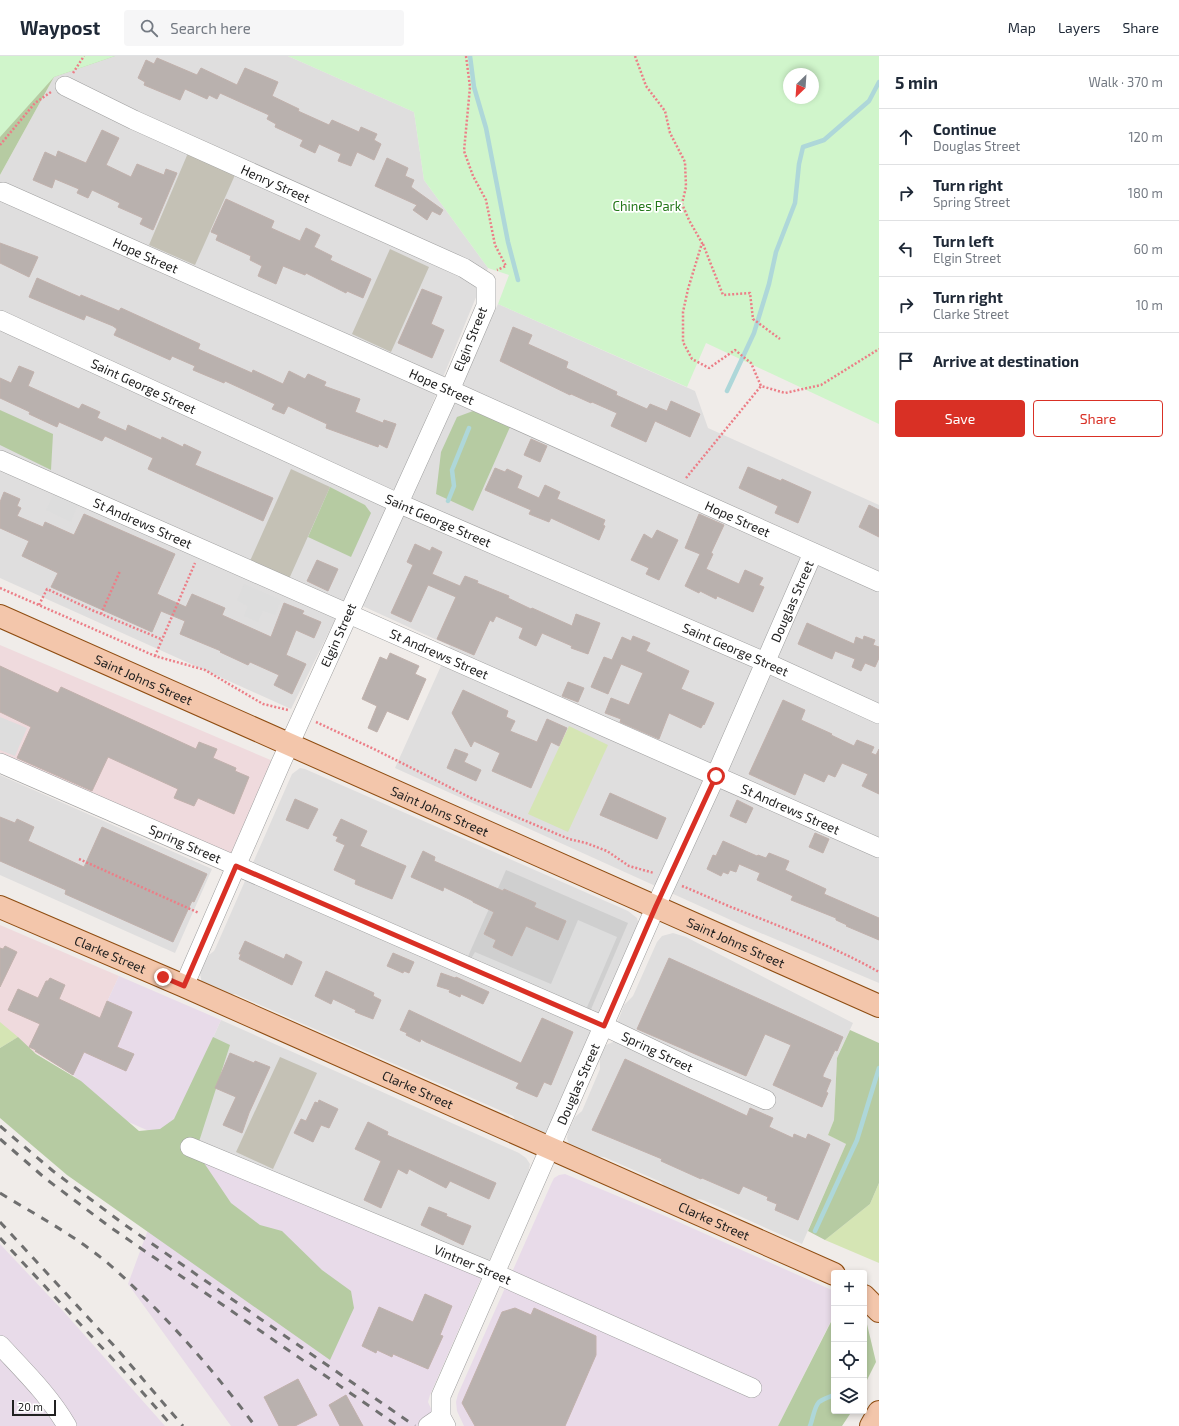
<!DOCTYPE html>
<html lang="en">
<head>
<meta charset="utf-8">
<style>
  body { margin:0; font-family:"Exo 2",sans-serif; background:#f6f6f7; color:#1f2937 }
  .controls { position:absolute; right:12px; bottom:12px; display:grid; overflow:hidden; border-radius:4px; box-shadow:0 2px 6px #0003 }
  .controls button { width:36px; height:36px; display:grid; place-items:center; padding:0; border:0; border-bottom:1px solid #e0e1e3; background:#fff; color:#1f2937; font:20px sans-serif }
  .compass { position:absolute; left:783px; top:12px; width:36px; height:36px; border-radius:50%; background:#fff; box-shadow:0 2px 6px #0003; rotate:205deg }
  .scale { position:absolute; left:12px; bottom:10px; width:44px; box-sizing:border-box; padding-left:4px; border:2px solid #212121; border-top:0; font-size:11px; line-height:14px; white-space:nowrap; color:#212121; -webkit-text-stroke:3px #fff; paint-order:stroke }
  .stop { position:absolute; width:12px; height:12px; margin:-9px; border:3px solid #d93025; border-radius:50%; background:#fff }
  .stop.end { background:#d93025; border-color:#fff; box-shadow:0 1px 4px #0008 }
  .list { margin:0; padding:0; list-style:none }
  h2 { display:flex; justify-content:space-between; align-items:center; height:52px; margin:0; padding:0 16px; font-size:17px }
  h2 small { font-size:13px; font-weight:400; color:#747a83 }
  .list li { display:grid; grid-template-columns:26px 1fr auto; gap:12px; align-items:center; box-sizing:border-box; height:56px; padding:0 16px; border-top:1px solid #e0e1e3 }
  .list b { display:block; font-size:15px; white-space:nowrap }
  .list p { margin:0; font-size:13px; white-space:nowrap; color:#747a83 }
  .list em { font-size:13px; font-style:normal; color:#747a83 }
  .actions { display:flex; gap:8px; padding:12px 16px }
  .actions a { flex:1; padding:9px 0; border:1px solid #d93025; border-radius:4px; text-align:center; font-size:14px; color:#d93025 }
  .actions .main { background:#d93025; color:#fff }
  .icon { flex:none; width:22px; height:22px; fill:none; stroke:currentColor; stroke-width:2; stroke-linecap:round; stroke-linejoin:round }
  .map { position:relative; flex:none; width:879px; height:1370px; overflow:hidden }
  header { display:flex; align-items:center; gap:24px; box-sizing:border-box; height:56px; padding:0 20px; background:#fff; border-bottom:1px solid #e0e1e3 }
  header strong { font-size:19px }
  nav { display:flex; gap:22px; margin-inline-start:auto; font-size:14px }
  .search { width:280px; height:36px; background:#f6f6f7; display:flex; align-items:center; gap:10px; box-sizing:border-box; padding:0 14px; border-radius:4px; color:#747a83; font-size:15px }
  main { display:flex }
  aside { flex:1; background:#fff }
  .map>svg:first-child { display:block }
  .residential { fill:#dfdede }
  .commercial { fill:#efdadd }
  .industrial { fill:#e8dbe9 }
  .religious { fill:#cfcfcf }
  .construction { fill:#c4c1b5 }
  .grass { fill:#d5e5b4 }
  .forest { fill:#b6cba2 }
  .park { fill:#d0f5cb; fill-rule:evenodd }
  .parking { fill:#ddd }
  .lines { fill:none; stroke-linecap:round; stroke-linejoin:round }
  .stream { stroke:#aed7d9; stroke-width:4.5 }
  .building { fill:#b9b1ae; stroke:#c1b1ac }
  .minor-casing { stroke:#9e9e9e; stroke-width:20 }
  .major-casing { stroke:#8e4c10; stroke-width:24 }
  .path { stroke:#ec7e87; stroke-width:2.5; stroke-dasharray:2 2; stroke-linecap:butt }
  .minor { stroke:#fff; stroke-width:19 }
  .major { stroke:#f3c6ab; stroke-width:22 }
  .rail { stroke:#6f6f6f; stroke-width:3; stroke-dasharray:8 8; stroke-linecap:butt }
  .route { stroke:#d93025; stroke-width:5 }
  .labels { text-anchor:middle; stroke-width:3.5; stroke-linejoin:round; paint-order:stroke }
  .street-label { font-size:13px; fill:#212121; stroke:#fff }
  .park-label { font-size:13px; fill:#227618; stroke:#fff }
</style>
</head>
<body>
<header>
<strong>Waypost</strong>
<div class="search"><svg class="icon" aria-label="search" viewBox="0 0 24 24"><circle cx="10" cy="10" r="6"/><path d="M15 15l6 6"/></svg>Search here</div>
<nav><a>Map</a><a>Layers</a><a>Share</a></nav>
</header>
<main>
<div class="map">
<svg width="879" height="1370" viewBox="0 0 879 1370">
  <rect width="100%" height="100%" fill="#f0ece9"/>
  <path class="residential" d="M 115,0 L 288,0 L 414,56 L 424,124 L 488,212 L 386,460 L 291,653 L 0,522 L 0,119 L 54,21 Z
    M 498,248 L 695,335 L 708,372 L 879,449 L 879,927 L 744,870 L 395,712 L 450,590 L 356,547 Z
    M 300,712 L 305,713 L 628,855 L 637,862 L 638,866 L 636,875 L 550,1075 L 545,1077 L 540,1077 L 517,1067 L 513,1060 L 235,938 L 227,939 L 202,928 L 200,917 L 202,910 L 209,899 L 214,895 L 216,891 L 292,718 Z
    M 0,719 L 212,813 L 175,897 L 0,819 Z
    M 673,877 L 686,881 L 853,967 L 837,1002 L 834,1064 L 828,1079 L 846,1088 L 802,1188 L 703,1144 L 698,1143 L 695,1145 L 667,1134 L 661,1126 L 604,1101 L 594,1100 L 571,1090 L 568,1086 L 567,1082 L 568,1076 L 575,1061 L 582,1055 L 600,1013 L 600,1002 L 603,995 L 606,989 L 613,986 L 620,971 L 618,968 L 618,965 L 624,949 L 633,940 L 657,886 L 662,880 Z
    M 221,964 L 519,1097 L 526,1102 L 530,1108 L 528,1118 L 484,1216 L 167,1083 Z"/>
  <path class="commercial" d="M 0,589 L 280,708 L 236,810 L 0,703 Z
    M 0,869 L 119,920 L 73,1019 L 0,976 Z"/>
  <path class="industrial" d="M 119,920 L 221,964 L 167,1083 L 484,1216 L 430,1339 L 428,1346 L 439,1370 L 231,1370 L 128,1228 L 171,1111 L 167,1083 L 124,1064 L 73,1019 Z
    M 565,1118 L 665,1160 L 834,1235 L 834,1259 L 778,1370 L 464,1370 L 457,1355 L 456,1346 L 458,1338 L 552,1126 L 554,1122 L 559,1119 Z
    M 0,1188 L 64,1256 L 165,1370 L 0,1370 Z"/>
  <path class="religious" d="M 506,814 L 628,867 L 589,958 L 466,905 Z"/>
  <path class="construction" d="M 188,97 L 235,119 L 195,209 L 149,189 Z
    M 390,193 L 429,211 L 391,296 L 352,278 Z
    M 291,413 L 330,431 L 289,523 L 250,505 Z
    M 280,1001 L 317,1017 L 273,1113 L 236,1096 Z"/>
  <path class="grass" d="M 569,670 L 608,689 L 568,776 L 528,758 Z
    M 0,966 L 18,981 L 0,992 Z
    M 879,1127 L 879,1207 L 825,1184 L 870,1148 Z"/>
  <path class="forest" d="M 0,0 L 115,0 L 54,21 L 0,119 Z
    M 0,354 L 53,378 L 51,414 L 0,389 Z
    M 473,355 L 510,371 L 473,455 L 436,438 L 441,396 L 457,361 Z
    M 330,431 L 365,449 L 371,457 L 351,501 L 308,481 Z
    M 850,974 L 879,987 L 879,1127 L 870,1148 L 825,1184 L 808,1175 L 846,1088 L 828,1079 L 834,1064 L 837,1002 Z
    M 18,981 L 36,998 L 81,1025 L 139,1075 L 160,1073 L 174,1063 L 213,981 L 230,989 L 196,1095 L 231,1147 L 260,1169 L 282,1175 L 322,1214 L 351,1235 L 354,1252 L 330,1304 L 67,1119 L 0,1062 L 0,992 Z
    M 834,1260 L 834,1355 L 852,1355 L 842,1370 L 778,1370 Z
    M 864,1264 L 866,1264 L 876,1306 L 864,1330 Z"/>
  <path class="park" d="M 0,0 L 115,0 L 54,21 L 0,81 Z
    M 288,0 L 879,0 L 879,368 L 706,287 L 687,331 L 498,248 L 509,219 L 488,212 L 424,124 L 414,56 ZM 789,18 L 813,18 L 813,42 L 789,42 Z"/>
  <path class="parking" d="M 55,435 L 79,446 L 71,466 L 46,454 Z
    M 244,528 L 281,544 L 275,559 L 263,555 L 258,566 L 244,560 L 248,550 L 237,545 Z
    M 0,661 L 27,672 L 15,700 L 0,694 Z
    M 578,864 L 617,881 L 585,956 L 469,906 L 475,896 L 551,928 Z"/>
  <g class="lines">
    <path class="stream" d="M 470,0 L 474,31 L 486,72 L 508,186 L 518,224
      M 727,335 L 754,277 L 769,228 L 776,196 L 795,147 L 799,108 L 803,91 L 824,84 L 869,45 L 879,26
      M 448,445 L 454,430 L 452,414 L 469,372
      M 815,1175 L 857,1084 L 879,1012
      M 810,1370 C 813,1363 814,1351 819,1346 C 823,1343 829,1341 834,1339"/>
  </g>
  <path class="building" d="M 157,2 L 197,19 L 201,12 L 237,29 L 245,12 L 278,26 L 272,40 L 299,53 L 298,55 L 329,69 L 332,64 L 359,76 L 361,71 L 377,78 L 374,84 L 381,88 L 374,104 L 357,96 L 351,110 L 338,105 L 341,98 L 319,88 L 315,97 L 300,90 L 303,84 L 275,71 L 276,68 L 267,63 L 269,59 L 220,37 L 217,43 L 209,39 L 207,43 L 185,33 L 180,44 L 144,29 L 145,26 L 138,22 L 146,4 L 154,8 Z
    M 102,74 L 119,82 L 106,109 L 131,121 L 137,108 L 164,119 L 166,113 L 177,117 L 153,174 L 140,168 L 143,162 L 118,151 L 120,147 L 92,134 L 88,142 L 77,137 L 79,133 L 55,123 L 52,132 L 33,124 L 45,96 L 56,101 L 58,95 L 86,107 Z
    M 387,102 L 408,112 L 405,120 L 414,124 L 411,131 L 443,154 L 440,159 L 432,155 L 427,164 L 413,154 L 417,149 L 375,130 Z
    M 226,143 L 274,165 L 271,172 L 300,185 L 306,172 L 320,179 L 314,191 L 332,200 L 330,204 L 371,223 L 363,242 L 347,235 L 346,237 L 306,217 L 305,219 L 283,210 L 276,228 L 258,220 L 262,210 L 250,204 L 251,200 L 216,184 L 218,179 L 211,176 Z
    M 0,187 L 38,201 L 29,221 L 0,207 Z
    M 37,222 L 80,241 L 81,239 L 119,255 L 121,252 L 200,288 L 198,293 L 252,317 L 253,314 L 283,328 L 289,315 L 305,323 L 308,318 L 326,326 L 324,330 L 360,343 L 355,356 L 383,367 L 384,364 L 396,368 L 387,392 L 379,388 L 378,391 L 326,372 L 327,368 L 288,350 L 284,358 L 272,353 L 275,348 L 225,325 L 224,327 L 193,314 L 195,310 L 172,300 L 170,304 L 114,279 L 117,273 L 113,270 L 86,259 L 84,264 L 29,241 Z
    M 422,233 L 442,241 L 431,268 L 444,274 L 432,302 L 398,287 Z
    M 513,271 L 532,279 L 528,288 L 568,306 L 566,312 L 617,336 L 616,339 L 647,353 L 650,348 L 667,355 L 671,345 L 700,358 L 690,381 L 655,365 L 646,386 L 611,370 L 617,357 L 592,346 L 591,347 L 571,338 L 570,339 L 500,305 Z
    M 19,310 L 34,316 L 28,330 L 79,353 L 82,348 L 100,356 L 97,362 L 126,375 L 128,369 L 161,384 L 162,381 L 183,391 L 184,388 L 201,396 L 195,409 L 273,442 L 263,465 L 148,413 L 153,402 L 105,380 L 102,385 L 59,366 L 57,371 L 29,358 L 30,356 L 0,342 L 0,322 L 11,327 Z
    M 531,383 L 547,390 L 540,406 L 524,399 Z
    M 748,411 L 781,425 L 782,423 L 811,436 L 798,467 L 775,457 L 778,450 L 739,432 Z
    M 495,412 L 505,416 L 507,413 L 522,420 L 517,432 L 539,442 L 545,429 L 560,436 L 557,443 L 605,464 L 603,469 L 605,470 L 599,484 L 551,462 L 549,466 L 529,458 L 531,454 L 485,434 Z
    M 4,436 L 20,443 L 17,450 L 21,452 L 17,460 L 43,471 L 45,466 L 74,479 L 84,458 L 175,498 L 157,538 L 186,551 L 192,538 L 225,552 L 222,559 L 271,581 L 284,547 L 304,555 L 302,558 L 321,566 L 314,582 L 296,574 L 286,599 L 306,608 L 292,638 L 274,629 L 279,619 L 250,606 L 248,609 L 220,596 L 221,595 L 180,578 L 185,565 L 161,555 L 152,576 L 51,531 L 58,517 L 22,500 L 29,485 L 0,472 L 0,446 Z
    M 869,449 L 879,454 L 879,481 L 859,471 Z
    M 699,458 L 724,469 L 711,497 L 713,498 L 706,513 L 739,528 L 745,514 L 763,522 L 759,529 L 764,531 L 753,556 L 717,540 L 716,543 L 700,535 L 699,537 L 685,530 L 700,498 L 685,492 Z
    M 657,474 L 678,484 L 659,524 L 646,518 L 649,512 L 631,504 L 644,478 L 652,483 Z
    M 415,488 L 430,495 L 432,491 L 442,496 L 432,518 L 460,530 L 465,520 L 478,525 L 477,527 L 509,540 L 508,542 L 531,553 L 532,552 L 572,570 L 576,558 L 600,567 L 588,598 L 571,592 L 572,590 L 542,577 L 536,590 L 519,582 L 523,572 L 496,560 L 493,566 L 490,564 L 474,599 L 437,583 L 456,541 L 428,529 L 411,566 L 391,557 L 413,509 L 407,506 Z
    M 317,504 L 338,513 L 328,535 L 307,525 Z
    M 807,567 L 854,588 L 856,581 L 863,584 L 864,580 L 875,584 L 873,589 L 879,591 L 879,602 L 875,611 L 865,607 L 861,615 L 852,611 L 855,603 L 835,595 L 832,603 L 798,588 Z
    M 633,580 L 650,587 L 646,595 L 689,615 L 681,633 L 714,647 L 704,669 L 703,668 L 701,672 L 669,657 L 659,683 L 620,666 L 621,663 L 605,657 L 611,642 L 629,649 L 643,617 L 621,608 L 608,638 L 591,631 L 604,601 L 612,604 L 622,581 L 631,585 Z
    M 390,597 L 419,610 L 415,618 L 426,623 L 408,664 L 387,655 L 377,676 L 368,672 L 377,650 L 362,643 L 380,601 L 387,604 Z
    M 0,610 L 58,637 L 61,631 L 196,693 L 199,686 L 217,693 L 213,702 L 236,712 L 235,715 L 249,721 L 234,758 L 198,742 L 194,750 L 174,742 L 178,733 L 108,701 L 92,735 L 17,702 L 31,671 L 0,656 Z
    M 568,626 L 584,632 L 578,646 L 562,640 Z
    M 463,634 L 508,655 L 506,661 L 515,665 L 510,675 L 537,686 L 547,663 L 567,672 L 559,690 L 551,686 L 531,732 L 492,715 L 500,697 L 474,685 L 471,691 L 452,657 Z
    M 783,644 L 805,654 L 801,664 L 832,678 L 831,679 L 854,690 L 857,684 L 874,691 L 871,697 L 876,699 L 879,693 L 879,738 L 862,730 L 868,718 L 842,707 L 835,721 L 828,718 L 824,726 L 804,717 L 795,739 L 749,718 Z
    M 455,693 L 468,698 L 464,706 L 481,714 L 476,725 L 447,712 Z
    M 610,737 L 666,762 L 657,783 L 600,759 Z
    M 295,743 L 318,753 L 308,773 L 286,764 Z
    M 737,744 L 753,752 L 746,767 L 730,760 Z
    M 0,761 L 15,767 L 17,763 L 34,771 L 28,785 L 84,811 L 102,771 L 207,818 L 194,846 L 192,845 L 173,886 L 65,838 L 66,834 L 0,805 Z
    M 341,763 L 367,775 L 360,790 L 406,810 L 392,843 L 355,828 L 356,824 L 334,814 L 345,789 L 336,785 L 338,781 L 333,779 Z
    M 815,777 L 829,783 L 823,797 L 809,791 Z
    M 723,785 L 757,800 L 758,799 L 766,802 L 769,797 L 789,805 L 785,814 L 826,833 L 824,838 L 879,862 L 879,884 L 846,870 L 847,869 L 836,864 L 836,862 L 791,844 L 793,840 L 757,824 L 760,817 L 739,808 L 736,816 L 730,814 L 728,818 L 723,816 L 721,820 L 707,813 L 713,799 L 716,800 Z
    M 423,795 L 435,801 L 434,805 L 503,835 L 504,833 L 536,847 L 534,851 L 566,865 L 558,884 L 526,870 L 512,900 L 493,891 L 496,884 L 484,878 L 494,856 L 473,846 L 473,845 L 444,831 L 443,835 L 411,821 Z
    M 245,885 L 284,903 L 286,898 L 302,906 L 292,929 L 239,903 L 241,898 L 239,898 Z
    M 5,890 L 17,896 L 0,931 L 0,892 L 3,893 Z
    M 393,897 L 414,906 L 409,917 L 404,915 L 403,917 L 387,910 Z
    M 669,902 L 843,981 L 837,995 L 835,994 L 823,1019 L 823,1021 L 831,1024 L 826,1036 L 828,1037 L 822,1051 L 773,1029 L 791,989 L 765,978 L 746,1020 L 637,973 Z
    M 326,915 L 374,937 L 373,940 L 381,944 L 373,963 L 355,956 L 356,954 L 333,943 L 331,948 L 315,940 Z
    M 441,917 L 455,922 L 456,921 L 489,936 L 483,948 L 461,938 L 460,941 L 449,936 L 450,934 L 437,930 Z
    M 50,922 L 65,929 L 59,943 L 100,962 L 107,945 L 132,956 L 117,991 L 134,998 L 126,1015 L 84,996 L 73,1019 L 35,995 L 36,994 L 29,991 L 40,968 L 8,954 L 18,933 L 38,942 L 46,925 L 48,925 Z
    M 409,954 L 521,1007 L 542,962 L 573,976 L 551,1029 L 544,1026 L 537,1041 L 516,1032 L 519,1027 L 426,986 L 421,983 L 420,986 L 406,979 L 407,977 L 400,974 Z
    M 230,997 L 254,1007 L 255,1005 L 270,1011 L 249,1057 L 242,1077 L 223,1069 L 236,1041 L 215,1032 Z
    M 625,1003 L 747,1060 L 750,1052 L 773,1062 L 769,1071 L 793,1082 L 794,1078 L 806,1083 L 808,1078 L 830,1088 L 798,1164 L 775,1154 L 777,1148 L 767,1144 L 768,1141 L 743,1130 L 739,1138 L 702,1122 L 701,1123 L 661,1105 L 662,1103 L 592,1074 Z
    M 319,1044 L 338,1053 L 329,1072 L 321,1069 L 313,1086 L 294,1077 L 301,1063 L 306,1065 L 315,1046 L 318,1047 Z
    M 368,1066 L 388,1076 L 387,1079 L 496,1127 L 489,1143 L 450,1125 L 446,1132 L 409,1113 L 407,1118 L 398,1113 L 381,1152 L 364,1144 L 381,1105 L 355,1093 Z
    M 429,1151 L 447,1158 L 446,1160 L 471,1170 L 463,1189 L 421,1169 Z
    M 425,1238 L 452,1250 L 440,1279 L 443,1280 L 428,1313 L 393,1298 L 392,1301 L 377,1294 L 376,1297 L 362,1290 L 379,1251 L 413,1266 Z
    M 515,1252 L 531,1259 L 534,1252 L 596,1280 L 596,1299 L 565,1370 L 475,1370 L 462,1347 L 502,1256 Z
    M 298,1323 L 317,1359 L 295,1370 L 279,1370 L 264,1341 Z
    M 346,1339 L 363,1370 L 340,1370 L 329,1349 Z"/>
  <g class="lines">
    <defs>
      <g id="minor">
        <path id="s1" d="M 65,30 L 134,64 L 464,212 L 486,226 L 486,250 L 450,334 L 280,709 L 184,930"/>
        <path id="s2" d="M 3,136 L 450,334 L 879,526"/>
        <path id="s3" d="M 0,264 L 398,447 L 765,606 L 879,658"/>
        <path id="s4" d="M 0,404 L 879,792"/>
        <path id="s5" d="M 0,707 L 604,970 L 690,1011 L 766,1044"/>
        <path id="s6" d="M 190,1091 L 494,1217 L 752,1332"/>
        <path d="M 0,1289 C 24,1315 49,1339 67,1370"/>
        <path d="M 428,1370 L 441,1361"/>
        <path id="s7" d="M 446,1370 L 441,1361 L 441,1340 L 656,850 L 716,719 L 813,497"/>
      </g>
      <g id="major">
        <path id="s8" d="M 0,560 L 879,950"/>
        <path id="s9" d="M 0,851 L 184,930 L 834,1218"/>
        <path d="M 864,1240 L 879,1255"/>
        <path d="M 871,1370 L 879,1356"/>
      </g>
    </defs>
    <use href="#minor" class="minor-casing"/>
    <use href="#major" class="major-casing"/>
    <path class="path" d="M 466,0 L 470,31 L 464,95 L 473,120 L 486,144 L 495,189 L 506,210 L 497,214
      M 635,0 L 646,30 L 665,55 L 670,77 L 685,106 L 686,131 L 682,148 L 689,164 L 702,187 L 688,233 L 683,256 L 683,286 L 692,303 L 709,312 L 735,294 L 751,307 L 761,330 L 785,337 L 821,329 L 879,293
      M 73,17 L 84,0
      M 0,89 L 35,47 L 51,36
      M 703,188 L 723,239 L 750,237 L 753,263 L 780,283
      M 686,422 L 761,330
      M 0,532 L 155,600 L 205,614 L 263,648 L 288,654
      M 39,549 L 47,533 L 94,555 L 161,583
      M 101,558 L 120,515
      M 155,600 L 195,507
      M 316,666 L 376,694 L 471,742 L 569,783 L 586,787 L 607,795 L 629,810 L 654,817
      M 79,803 L 199,857
      M 682,830 C 700,837 718,846 736,853 C 784,872 833,890 879,916"/>
    <use href="#minor" class="minor"/>
    <use href="#major" class="major"/>
    <path class="rail" d="M 0,1070 L 53,1115 L 125,1169 L 415,1370
      M 0,1083 L 46,1123 L 110,1171 L 398,1370
      M 0,1137 C 36,1159 72,1178 104,1204 C 122,1219 139,1236 155,1252 C 191,1289 224,1328 255,1370
      M 0,1166 L 117,1293 L 183,1370
      M 0,1182 L 121,1312 L 172,1370"/>
  </g>
  <g class="lines">
    <path class="route" d="M 163,921 L 184,930 L 236,810 L 604,970 L 656,850 L 716,720"/>
  </g>
  <g class="labels">
    <g class="street-label">
      <text dy="5" stroke="none"><textPath href="#s1" startOffset="232">Henry Street</textPath></text>
      <text dy="5" stroke="none"><textPath href="#s2" startOffset="156">Hope Street</textPath></text>
      <text transform="translate(470 283) rotate(-68)" y="5">Elgin Street</text>
      <text dy="5" stroke="none"><textPath href="#s3" startOffset="158">Saint George Street</textPath></text>
      <text dy="5" stroke="none"><textPath href="#s2" startOffset="480">Hope Street</textPath></text>
      <text dy="5" stroke="none"><textPath href="#s2" startOffset="804">Hope Street</textPath></text>
      <text dy="5" stroke="none"><textPath href="#s3" startOffset="482">Saint George Street</textPath></text>
      <text dy="5" stroke="none"><textPath href="#s4" startOffset="156">St Andrews Street</textPath></text>
      <text dy="5" stroke="none"><textPath href="#s7" startOffset="900">Douglas Street</textPath></text>
      <text transform="translate(338 579) rotate(-66)" y="5">Elgin Street</text>
      <text dy="5" stroke="none"><textPath href="#s3" startOffset="806">Saint George Street</textPath></text>
      <text dy="5" stroke="none"><textPath href="#s4" startOffset="480">St Andrews Street</textPath></text>
      <text dy="5" stroke="none"><textPath href="#s8" startOffset="157">Saint Johns Street</textPath></text>
      <text dy="5" stroke="none"><textPath href="#s4" startOffset="864">St Andrews Street</textPath></text>
      <text dy="5" stroke="none"><textPath href="#s8" startOffset="481">Saint Johns Street</textPath></text>
      <text dy="5" stroke="none"><textPath href="#s5" startOffset="202">Spring Street</textPath></text>
      <text dy="5" stroke="none"><textPath href="#s8" startOffset="805">Saint Johns Street</textPath></text>
      <text dy="5" stroke="none"><textPath href="#s9" startOffset="120">Clarke Street</textPath></text>
      <text dy="5" stroke="none"><textPath href="#s5" startOffset="718">Spring Street</textPath></text>
      <text dy="5" stroke="none"><textPath href="#s7" startOffset="372">Douglas Street</textPath></text>
      <text dy="5" stroke="none"><textPath href="#s9" startOffset="456">Clarke Street</textPath></text>
      <text dy="5" stroke="none"><textPath href="#s9" startOffset="780">Clarke Street</textPath></text>
      <text dy="5" stroke="none"><textPath href="#s6" startOffset="306">Vintner Street</textPath></text>
    </g>
    <g class="park-label">
      <text x="647" y="155">Chines Park</text>
    </g>
  </g>
</svg>
<div class="controls">
<button>+</button>
<button>−</button>
<button><svg class="icon" aria-label="locate" viewBox="0 0 24 24"><circle cx="12" cy="12" r="6"/><path d="M12 2v4M12 18v4M2 12h4M18 12h4"/></svg></button>
<button><svg class="icon" aria-label="layers" viewBox="0 0 24 24"><path d="M12 4l9 5-9 5-9-5zM3 14l9 5 9-5"/></svg></button>
</div>
<svg class="compass" viewBox="-18 -18 36 36"><path d="M0-13l5 13h-10z" fill="#e53935"/><path d="M0 13l5-13h-10z" fill="#747a83"/></svg>
<div class="scale">20 m</div>
<div class="stop" style="left:716px;top:720px"></div>
<div class="stop end" style="left:163px;top:921px"></div>
</div>
<aside>
<h2>5 min<small>Walk · 370 m</small></h2>
<ul class="list">
<li><svg class="icon" aria-label="ahead" viewBox="0 0 24 24"><path d="M12 20V5M6 11l6-6 6 6"/></svg><div><b>Continue</b><p>Douglas Street</p></div><em>120 m</em></li>
<li><svg class="icon" aria-label="right" viewBox="0 0 24 24"><path d="M7 20v-9h11M14 6l5 5-5 5"/></svg><div><b>Turn right</b><p>Spring Street</p></div><em>180 m</em></li>
<li><svg class="icon" aria-label="left" viewBox="0 0 24 24"><path d="M17 20v-9H6M10 6l-5 5 5 5"/></svg><div><b>Turn left</b><p>Elgin Street</p></div><em>60 m</em></li>
<li><svg class="icon" aria-label="right" viewBox="0 0 24 24"><path d="M7 20v-9h11M14 6l5 5-5 5"/></svg><div><b>Turn right</b><p>Clarke Street</p></div><em>10 m</em></li>
<li><svg class="icon" aria-label="arrive" viewBox="0 0 24 24"><path d="M6 21V4h12l-3 4 3 4H6"/></svg><div><b>Arrive at destination</b></div></li>
</ul>
<div class="actions"><a class="main">Save</a><a>Share</a></div>
</aside>
</main>
</body>
</html>
